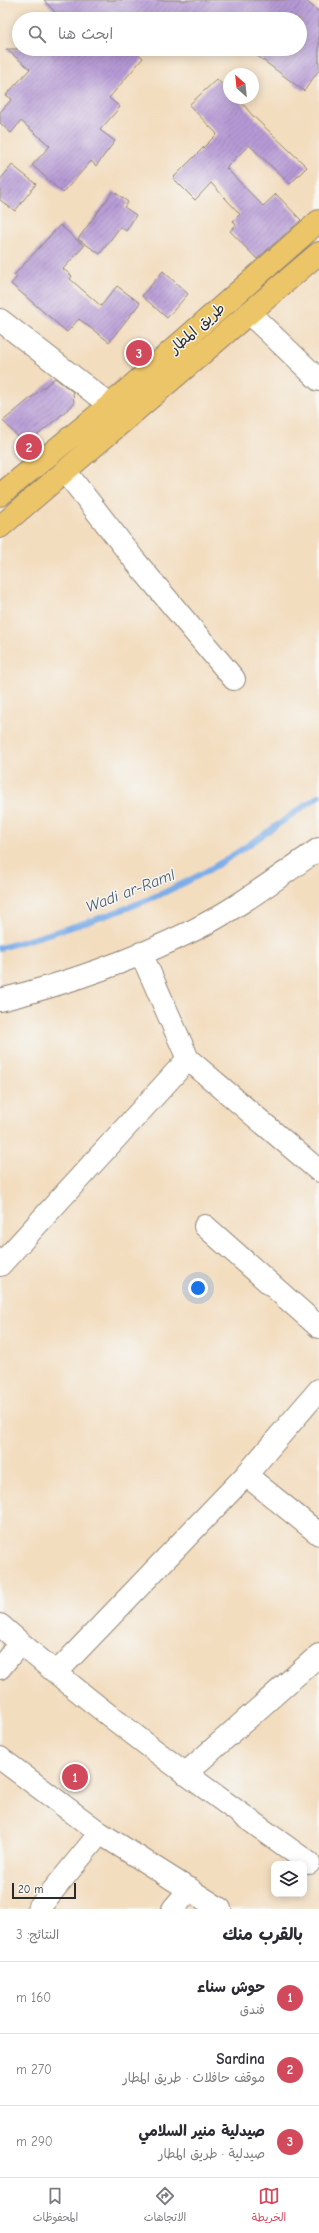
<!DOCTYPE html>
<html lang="ar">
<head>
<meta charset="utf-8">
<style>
  body { margin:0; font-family:"Comic Neue","Playpen Sans Arabic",sans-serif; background:#f7f7f7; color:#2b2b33; direction:rtl }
  .controls { position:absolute; right:12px; bottom:12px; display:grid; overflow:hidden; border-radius:8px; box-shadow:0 2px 10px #0003 }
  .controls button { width:36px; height:36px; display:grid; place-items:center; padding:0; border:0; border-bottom:1px solid #e1e1e2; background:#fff; color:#2b2b33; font:20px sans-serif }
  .compass { position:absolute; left:223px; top:68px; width:36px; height:36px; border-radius:50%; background:#fff; box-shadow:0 2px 10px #0003; rotate:333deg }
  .scale { position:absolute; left:12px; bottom:10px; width:64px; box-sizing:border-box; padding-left:4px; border:2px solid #2b2b2b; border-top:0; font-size:11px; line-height:14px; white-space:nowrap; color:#2b2b2b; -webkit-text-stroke:3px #f6f6f2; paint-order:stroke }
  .you { position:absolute; left:198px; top:1288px; width:14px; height:14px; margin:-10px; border:3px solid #fff; border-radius:50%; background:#1a73e8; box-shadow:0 0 0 6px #1a73e833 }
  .badge { display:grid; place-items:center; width:26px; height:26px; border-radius:50%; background:#d1495b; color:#fff; font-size:13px; font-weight:700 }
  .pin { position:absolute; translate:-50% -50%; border:2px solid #fff; box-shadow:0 1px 4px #0006 }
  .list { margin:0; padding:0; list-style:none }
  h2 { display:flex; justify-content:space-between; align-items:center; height:52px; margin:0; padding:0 16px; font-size:17px }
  h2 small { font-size:13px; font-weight:400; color:#7c7c81 }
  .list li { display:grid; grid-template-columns:26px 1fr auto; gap:12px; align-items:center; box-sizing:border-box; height:72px; padding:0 16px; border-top:1px solid #e1e1e2 }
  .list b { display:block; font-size:15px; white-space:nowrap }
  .list p { margin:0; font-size:13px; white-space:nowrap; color:#7c7c81 }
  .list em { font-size:13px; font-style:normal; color:#7c7c81 }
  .icon { flex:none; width:22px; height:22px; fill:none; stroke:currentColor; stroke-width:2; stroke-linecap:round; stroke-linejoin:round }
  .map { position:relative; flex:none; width:319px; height:1909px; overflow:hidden; direction:ltr }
  .search { position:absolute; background:#fff; box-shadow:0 2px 10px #0003; left:12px; right:12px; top:12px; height:44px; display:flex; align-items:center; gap:10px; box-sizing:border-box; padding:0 14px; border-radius:22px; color:#7c7c81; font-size:15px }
  .sheet { height:268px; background:#fff }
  nav { display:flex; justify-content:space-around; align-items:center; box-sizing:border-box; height:56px; border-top:1px solid #e1e1e2; background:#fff; font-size:11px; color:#7c7c81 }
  nav a { display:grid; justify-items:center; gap:2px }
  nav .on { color:#d1495b }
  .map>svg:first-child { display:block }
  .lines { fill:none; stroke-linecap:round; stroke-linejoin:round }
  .stream { stroke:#7dade8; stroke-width:6 }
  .building { fill:url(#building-hatch) }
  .minor-casing { stroke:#8f8475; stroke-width:24 }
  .major-casing { stroke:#8f8475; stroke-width:24 }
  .minor { stroke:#fff; stroke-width:22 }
  .major { stroke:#edc569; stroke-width:22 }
  .labels { text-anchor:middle; stroke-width:3; stroke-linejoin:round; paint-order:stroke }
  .street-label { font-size:15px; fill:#2b2b2b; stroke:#f6f6f2 }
  .water-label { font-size:16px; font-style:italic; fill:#48586d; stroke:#f6f6f2 }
</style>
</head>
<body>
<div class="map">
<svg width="319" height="1909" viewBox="0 0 319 1909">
  <defs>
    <pattern id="building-hatch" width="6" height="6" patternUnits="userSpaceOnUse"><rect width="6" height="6" fill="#b699d5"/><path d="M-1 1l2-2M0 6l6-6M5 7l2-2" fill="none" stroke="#947dad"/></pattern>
  </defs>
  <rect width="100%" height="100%" fill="#f6f6f2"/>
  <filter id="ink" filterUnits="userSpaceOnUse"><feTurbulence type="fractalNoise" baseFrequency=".025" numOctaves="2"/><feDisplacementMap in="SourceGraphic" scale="8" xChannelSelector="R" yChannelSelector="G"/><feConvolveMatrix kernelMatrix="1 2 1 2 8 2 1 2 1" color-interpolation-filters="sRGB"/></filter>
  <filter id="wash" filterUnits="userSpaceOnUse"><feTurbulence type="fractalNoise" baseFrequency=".012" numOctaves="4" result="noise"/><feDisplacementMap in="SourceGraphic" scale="16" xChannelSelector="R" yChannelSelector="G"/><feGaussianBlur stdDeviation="0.9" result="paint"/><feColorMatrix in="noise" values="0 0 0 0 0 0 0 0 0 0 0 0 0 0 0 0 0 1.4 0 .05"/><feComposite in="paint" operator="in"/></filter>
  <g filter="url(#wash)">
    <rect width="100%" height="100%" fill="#f3ddbf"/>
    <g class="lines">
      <path class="stream" d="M 0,948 C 63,930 128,912 186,882 C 233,859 276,825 319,796"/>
    </g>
    <g id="blocks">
      <path class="building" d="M 44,0 L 305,0 L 319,12 L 319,70 L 304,91 L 248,49 L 300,49 L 300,19 L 61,19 Z
        M 6,49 L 133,49 L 143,58 L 109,98 L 120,107 L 100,130 L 115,141 L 96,166 L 91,161 L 63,193 L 32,165 L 50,146 L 21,121 L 11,133 L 0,123 L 0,112 L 12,99 L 6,95 L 30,69 Z
        M 217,79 L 229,92 L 229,98 L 238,98 L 252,115 L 307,167 L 290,184 L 249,145 L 226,168 L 263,206 L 276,194 L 301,220 L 257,259 L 230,231 L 236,225 L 233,221 L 240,214 L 211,183 L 195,200 L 173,178 L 217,134 L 189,105 Z
        M 12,165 L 36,184 L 15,211 L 0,200 L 0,180 Z
        M 113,191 L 128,202 L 124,207 L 136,215 L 126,231 L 120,227 L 100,254 L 78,239 Z
        M 60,225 L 84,246 L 63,269 L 72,276 L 70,279 L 101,306 L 117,286 L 140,303 L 109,342 L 79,319 L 67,332 L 11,284 L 17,277 L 14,275 Z
        M 163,271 L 188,294 L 167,318 L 142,296 Z
        M 55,378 L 73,392 L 74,404 L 26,445 L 3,421 Z"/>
    </g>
  </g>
  <g filter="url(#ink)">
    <use href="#blocks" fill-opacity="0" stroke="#8f8475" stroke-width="1"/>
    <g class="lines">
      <defs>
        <path id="minor" d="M 249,313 L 319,380
          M 0,320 L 124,416
          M 66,472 L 136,562 L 234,679
          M 141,953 L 188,1059 L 319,1171
          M 0,1000 C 66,984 133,960 194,930 C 238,908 278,877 319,849
          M 205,1226 L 319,1327
          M 0,1265 L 188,1059
          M 246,1475 L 319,1390
          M 0,1625 C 97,1711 203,1787 309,1863
          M 0,1668 L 20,1643
          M 57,1672 L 246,1475 L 319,1534
          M 0,1758 L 100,1833 L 220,1909
          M 185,1774 L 319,1655
          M 38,1909 L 100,1833
          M 173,1909 L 190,1889"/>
        <path id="major" d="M 0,495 L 110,405 L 319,221
          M 0,527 L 319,253"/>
      </defs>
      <use href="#minor" class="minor-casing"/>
      <use href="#major" class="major-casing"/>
      <use href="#minor" class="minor"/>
      <use href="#major" class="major"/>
    </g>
  </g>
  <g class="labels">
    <g class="street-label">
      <text transform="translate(197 328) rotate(-41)" y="5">طريق المطار</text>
    </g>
    <g class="water-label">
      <text transform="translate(130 890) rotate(-21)" y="6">Wadi ar-Raml</text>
    </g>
  </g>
</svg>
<div class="controls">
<button><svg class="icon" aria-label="layers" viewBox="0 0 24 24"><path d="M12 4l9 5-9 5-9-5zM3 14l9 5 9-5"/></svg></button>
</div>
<svg class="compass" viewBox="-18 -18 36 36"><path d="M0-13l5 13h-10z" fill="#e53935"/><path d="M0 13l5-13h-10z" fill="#7c7c81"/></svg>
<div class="scale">20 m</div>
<div class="you"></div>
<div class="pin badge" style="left:75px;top:1777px">1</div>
<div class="pin badge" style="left:29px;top:447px">2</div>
<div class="pin badge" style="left:139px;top:353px">3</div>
<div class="search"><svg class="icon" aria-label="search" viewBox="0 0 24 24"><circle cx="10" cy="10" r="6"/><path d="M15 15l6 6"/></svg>ابحث هنا</div>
</div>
<section class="sheet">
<h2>بالقرب منك<small>النتائج: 3</small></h2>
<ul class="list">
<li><span class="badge">1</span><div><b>حوش سناء</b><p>فندق</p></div><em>160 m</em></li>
<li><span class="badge">2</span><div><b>Sardina</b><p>موقف حافلات · طريق المطار</p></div><em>270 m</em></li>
<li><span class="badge">3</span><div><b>صيدلية منير السلامي</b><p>صيدلية · طريق المطار</p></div><em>290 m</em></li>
</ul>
</section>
<nav>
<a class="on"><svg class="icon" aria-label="map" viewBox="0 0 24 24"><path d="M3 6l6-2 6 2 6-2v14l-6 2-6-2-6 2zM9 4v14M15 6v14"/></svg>الخريطة</a>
<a><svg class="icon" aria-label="directions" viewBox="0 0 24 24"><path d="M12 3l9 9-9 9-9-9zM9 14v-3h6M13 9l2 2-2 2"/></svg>الاتجاهات</a>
<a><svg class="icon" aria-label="saved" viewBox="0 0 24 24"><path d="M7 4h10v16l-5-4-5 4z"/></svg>المحفوظات</a>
</nav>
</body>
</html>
